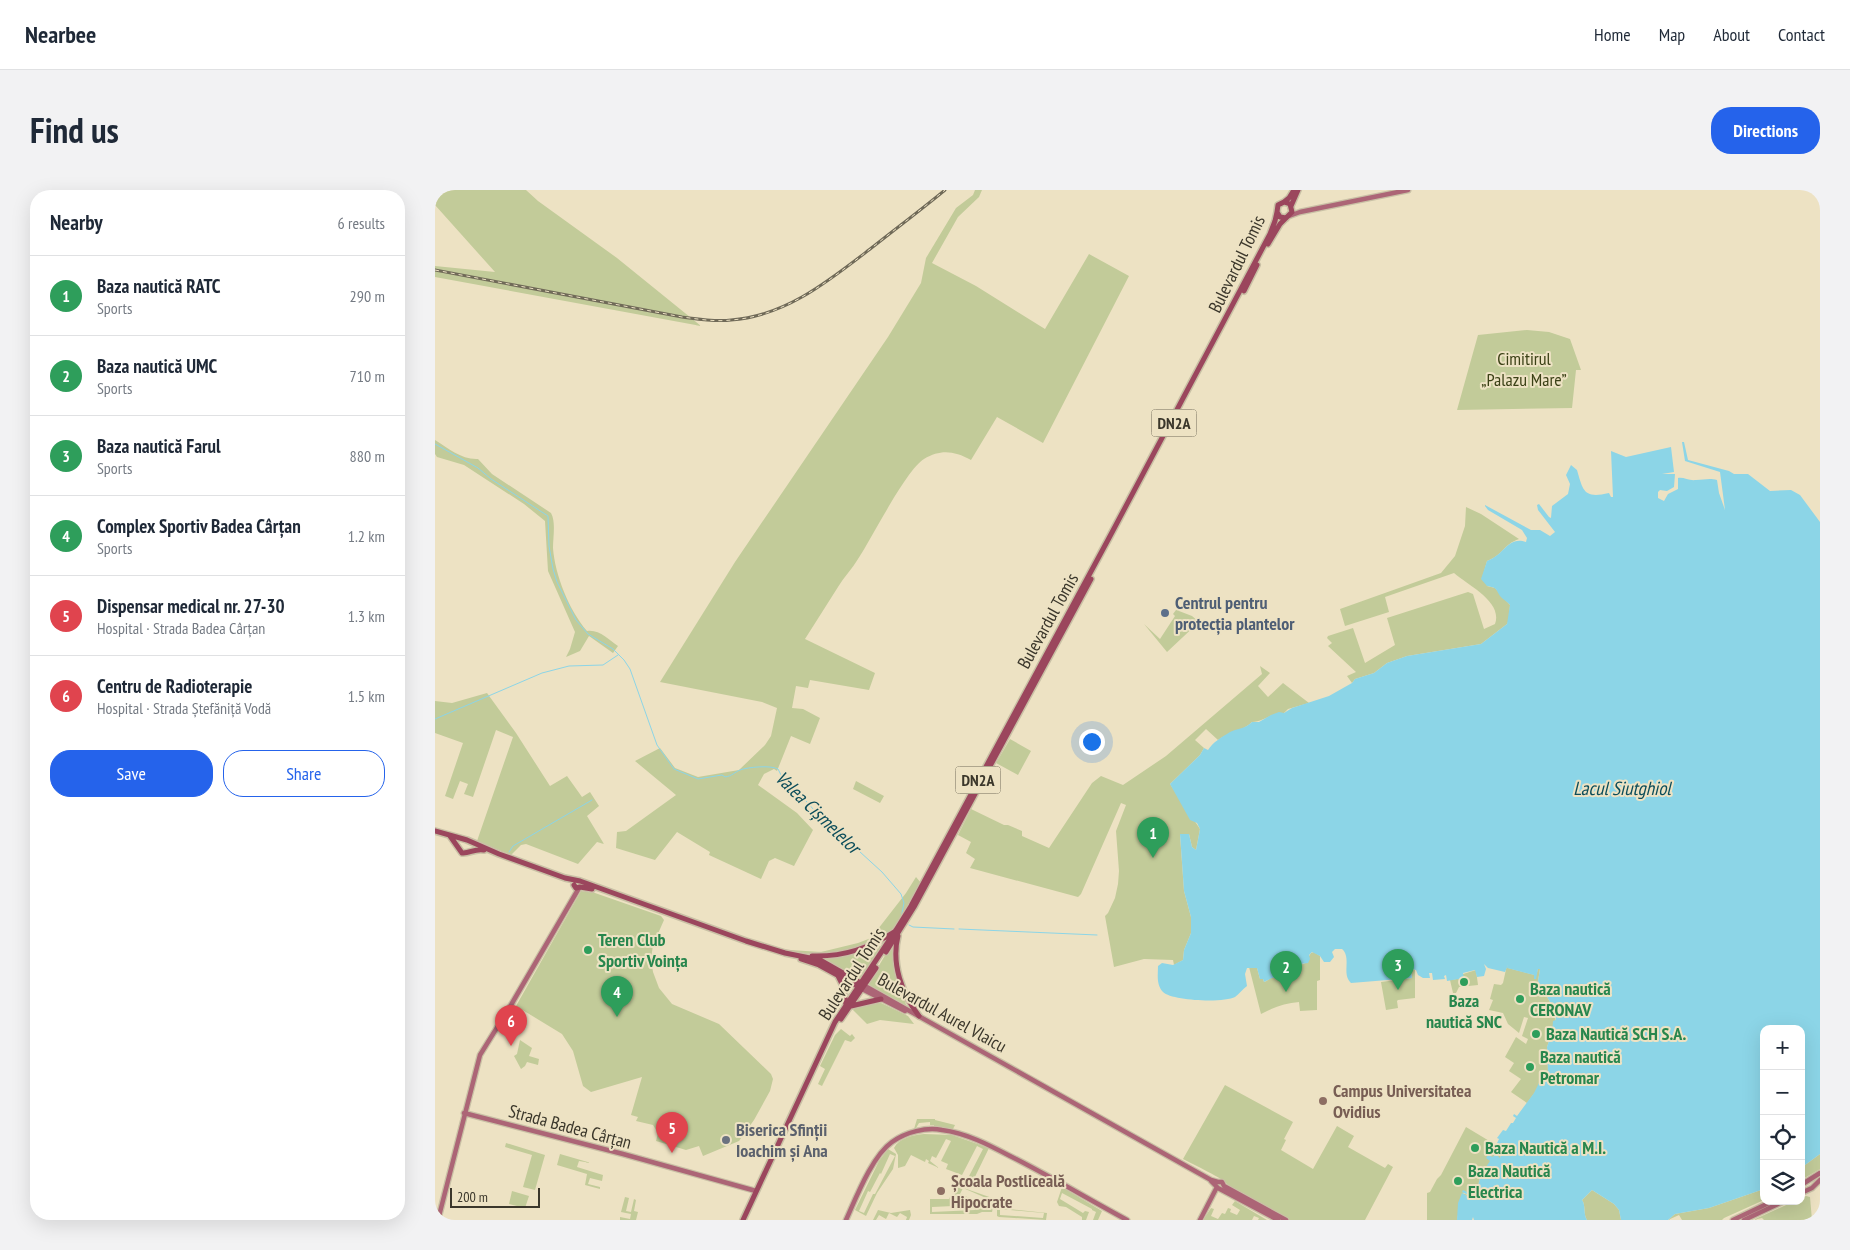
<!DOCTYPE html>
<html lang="en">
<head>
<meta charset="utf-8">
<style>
  body { margin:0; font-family:"PT Sans Narrow",sans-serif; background:#f2f2f3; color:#1f2937 }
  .controls { position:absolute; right:15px; bottom:15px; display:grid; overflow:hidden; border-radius:10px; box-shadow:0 5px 20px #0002 }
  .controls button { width:45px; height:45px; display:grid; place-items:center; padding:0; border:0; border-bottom:1px solid #e0e1e3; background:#fff; color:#1f2937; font:25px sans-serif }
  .scale { position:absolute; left:15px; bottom:12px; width:90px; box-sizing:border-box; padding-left:5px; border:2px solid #3b372b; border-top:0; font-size:14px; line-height:18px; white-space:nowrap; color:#3b372b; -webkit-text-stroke:4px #ede2c3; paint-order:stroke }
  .you { position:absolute; left:656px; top:551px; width:18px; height:18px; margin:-12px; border:4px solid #fff; border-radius:50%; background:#1a73e8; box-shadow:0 0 0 8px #1a73e833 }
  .badge { display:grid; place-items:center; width:32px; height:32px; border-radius:50%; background:#2563eb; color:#fff; font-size:16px; font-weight:700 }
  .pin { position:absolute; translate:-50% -41px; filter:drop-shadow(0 1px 2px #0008) }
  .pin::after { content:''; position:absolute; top:26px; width:18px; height:15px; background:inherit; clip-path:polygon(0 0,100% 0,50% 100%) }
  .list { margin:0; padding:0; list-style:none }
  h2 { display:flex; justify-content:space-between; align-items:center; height:65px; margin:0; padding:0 20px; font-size:21px }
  h2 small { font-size:16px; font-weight:400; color:#747a83 }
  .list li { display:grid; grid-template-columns:32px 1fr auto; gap:15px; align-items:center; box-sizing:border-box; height:80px; padding:0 20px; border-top:1px solid #e0e1e3 }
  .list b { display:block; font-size:19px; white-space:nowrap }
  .list p { margin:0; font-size:16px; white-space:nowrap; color:#747a83 }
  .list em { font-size:16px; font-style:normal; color:#747a83 }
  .actions { display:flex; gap:10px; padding:15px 20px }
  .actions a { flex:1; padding:11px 0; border:1px solid #2563eb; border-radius:20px; text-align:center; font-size:18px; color:#2563eb }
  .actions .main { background:#2563eb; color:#fff }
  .icon { flex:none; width:28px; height:28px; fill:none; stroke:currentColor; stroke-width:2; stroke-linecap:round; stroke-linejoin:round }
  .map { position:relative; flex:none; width:1385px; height:1030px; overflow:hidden; border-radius:20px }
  header { display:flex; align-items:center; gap:30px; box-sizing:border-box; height:70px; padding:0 25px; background:#fff; border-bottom:1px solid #e0e1e3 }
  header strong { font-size:24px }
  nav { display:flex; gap:28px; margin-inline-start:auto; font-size:18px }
  .intro { display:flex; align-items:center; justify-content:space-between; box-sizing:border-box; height:120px; padding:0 30px }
  h1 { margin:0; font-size:35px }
  .button { padding:12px 22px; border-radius:20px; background:#2563eb; color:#fff; font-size:18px; font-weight:700 }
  main { display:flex; gap:30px; padding:0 30px }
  aside { flex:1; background:#fff; border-radius:20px; box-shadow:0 5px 20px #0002 }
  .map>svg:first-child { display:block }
  .green { fill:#c2cb99; fill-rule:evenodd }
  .water { fill:#8cd5e7 }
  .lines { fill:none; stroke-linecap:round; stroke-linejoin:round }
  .stream { stroke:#8cd5e7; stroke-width:1 }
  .secondary-casing { stroke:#c9c0a5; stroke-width:7 }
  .primary-casing { stroke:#c9c0a5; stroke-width:8 }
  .secondary { stroke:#ac6576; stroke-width:4.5 }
  .primary { stroke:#9b465d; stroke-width:5 }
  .rail-casing { stroke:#706a58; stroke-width:3 }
  .rail { stroke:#ede2c3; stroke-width:1; stroke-dasharray:4; stroke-linecap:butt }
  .service-dot { fill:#5c6f8a; stroke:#ede2c3; stroke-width:2 }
  .leisure-dot { fill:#2e9e5b; stroke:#ede2c3; stroke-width:2 }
  .education-dot { fill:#8d6e63; stroke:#ede2c3; stroke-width:2 }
  .worship-dot { fill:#6b7280; stroke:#ede2c3; stroke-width:2 }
  .labels { text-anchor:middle; stroke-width:4; stroke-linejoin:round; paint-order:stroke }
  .shield { fill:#ede2c3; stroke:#706a59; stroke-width:1 }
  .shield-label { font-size:16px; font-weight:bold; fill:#3b372b }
  .street-label { font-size:18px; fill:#3b372b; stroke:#ede2c3 }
  .park-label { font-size:18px; fill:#3b4116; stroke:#ede2c3 }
  .service-label { font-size:18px; font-weight:bold; fill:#4e5e75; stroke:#ede2c3; text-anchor:start }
  .leisure-label { font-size:18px; font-weight:bold; fill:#27864d; stroke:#ede2c3; text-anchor:start }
  .education-label { font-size:18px; font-weight:bold; fill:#785e54; stroke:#ede2c3; text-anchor:start }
  .worship-label { font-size:18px; font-weight:bold; fill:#5b616d; stroke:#ede2c3; text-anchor:start }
  .water-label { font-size:19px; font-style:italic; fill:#0c4d5a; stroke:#ede2c3 }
</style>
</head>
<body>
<header>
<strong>Nearbee</strong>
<nav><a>Home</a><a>Map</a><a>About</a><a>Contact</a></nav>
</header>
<div class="intro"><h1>Find us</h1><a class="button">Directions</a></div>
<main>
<aside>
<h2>Nearby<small>6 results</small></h2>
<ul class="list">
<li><span class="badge" style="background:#2e9e5b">1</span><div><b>Baza nautică RATC</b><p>Sports</p></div><em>290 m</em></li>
<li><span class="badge" style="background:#2e9e5b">2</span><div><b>Baza nautică UMC</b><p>Sports</p></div><em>710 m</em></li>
<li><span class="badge" style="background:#2e9e5b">3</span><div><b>Baza nautică Farul</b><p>Sports</p></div><em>880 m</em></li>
<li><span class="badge" style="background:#2e9e5b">4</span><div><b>Complex Sportiv Badea Cârțan</b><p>Sports</p></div><em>1.2 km</em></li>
<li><span class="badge" style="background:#e0444e">5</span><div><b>Dispensar medical nr. 27-30</b><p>Hospital · Strada Badea Cârțan</p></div><em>1.3 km</em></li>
<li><span class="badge" style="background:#e0444e">6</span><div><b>Centru de Radioterapie</b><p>Hospital · Strada Ștefăniță Vodă</p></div><em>1.5 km</em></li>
</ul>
<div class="actions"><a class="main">Save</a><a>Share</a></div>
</aside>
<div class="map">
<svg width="1385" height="1030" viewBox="0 0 1385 1030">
  <rect width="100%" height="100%" fill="#ede2c3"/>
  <path class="green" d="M 0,0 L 91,0 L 103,11 L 182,68 L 266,136 L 0,87 L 0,76 L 60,82 L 0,15 Z
    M 540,0 L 547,0 L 544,7 L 523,27 L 497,73 L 541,96 L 610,139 L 654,64 L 694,86 L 608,253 L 562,227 L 536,270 C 519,261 506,259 489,269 C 471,280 437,348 423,369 C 417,379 409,387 403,397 C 392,414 381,432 370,449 L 440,483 L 434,500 L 375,490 L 373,498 L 361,496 L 357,518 L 368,519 L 385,528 L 375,554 L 356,546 L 342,581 L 339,579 L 329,584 L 323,595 L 362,623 L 378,640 L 359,676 L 340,668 L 334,671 L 326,689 L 274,665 L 275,662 L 242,642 L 220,670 L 181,658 L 182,642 L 191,641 L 241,605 L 200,571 L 225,558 L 240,578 L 263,587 L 304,580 L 330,555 L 336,546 L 342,518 L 327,512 L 225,492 L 300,372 L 453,147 L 486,93 L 491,68 L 521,18 L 538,5 Z
    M 1092,140 L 1114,142 L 1135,149 L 1146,180 L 1141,180 L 1137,218 L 1022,220 L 1043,145 Z
    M 0,250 C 13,258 27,270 43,269 L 57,284 L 116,323 C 121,332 118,347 118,358 C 120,385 134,420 152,441 C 164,439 174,450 183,456 L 178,463 L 154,446 L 145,461 L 131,467 L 135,459 L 140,442 L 113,381 L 110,331 L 89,314 L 29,275 L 2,267 L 0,264 Z
    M 1031,317 L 1046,324 L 1084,349 C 1069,354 1068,365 1052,371 L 1049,382 L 1052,396 L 1060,398 L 1075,415 L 1074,430 L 1072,434 L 1046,454 L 972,466 L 952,473 L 939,483 L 920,489 L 917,493 L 912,486 L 921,482 L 893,456 L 897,453 L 892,448 L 893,446 L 918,438 L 930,473 L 960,455 L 952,428 L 1033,402 L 1038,404 L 1049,439 L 1060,434 C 1068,412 1034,396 1019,383 L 950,407 L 954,422 L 910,436 L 905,419 L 1006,383 L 1020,366 L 1030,336 Z
    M 744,416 L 744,421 L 757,426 L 764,432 L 732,462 L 709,434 L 725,449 L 740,426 L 738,424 Z
    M 825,476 L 835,483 L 823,496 L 833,507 L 848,493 L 874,513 L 853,519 L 849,523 C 837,522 829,532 817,532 C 808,541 794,542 783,550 L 771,539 L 760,550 L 769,558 L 765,565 L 735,594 L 765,639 L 761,660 L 757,657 L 754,644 L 745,645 L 749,701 L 756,727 L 756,743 L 749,760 L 748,770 L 739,775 L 738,770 L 709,769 L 679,777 L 670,726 L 673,723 L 680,708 L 683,694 L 684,681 L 681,641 L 691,615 L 686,613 L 646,704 L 643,707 L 535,678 L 540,669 L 531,663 L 536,652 L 523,645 L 536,619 L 569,635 L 573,635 L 587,641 L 587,646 L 614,658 L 657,593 L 666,586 L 688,595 L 731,566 L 827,484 Z
    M 52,503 L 81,543 L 115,596 L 132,586 L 147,607 L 155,602 L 164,616 L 152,626 L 169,654 L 162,652 L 143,674 L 91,654 L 86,655 L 76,665 L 42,651 L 78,547 L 61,540 L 38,607 L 29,604 L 33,594 L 25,591 L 18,609 L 10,606 L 28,553 L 0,543 L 0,511 L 17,513 Z
    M 575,549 L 596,561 L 583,585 L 561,573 Z
    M 421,591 L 449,606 L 445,613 L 418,599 Z
    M 481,687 L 486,693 C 477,709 469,726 458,739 C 438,762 383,767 355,762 L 355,760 L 386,762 L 423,753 L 436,748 L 471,703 Z
    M 146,701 L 160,703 L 226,726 L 229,730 L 218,755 L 216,769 L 218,782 L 224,798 L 237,814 L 284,834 L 336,884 L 338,889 L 335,901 L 319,930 L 304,951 L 268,966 L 264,956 L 251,960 L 221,951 L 223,943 L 218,935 L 201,931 L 203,927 L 196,925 L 207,887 L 156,902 L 148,896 L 138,861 L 127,844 L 81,816 Z
    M 441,756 L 445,756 L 446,758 L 428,788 L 424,789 L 389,770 L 389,768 Z
    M 455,757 L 458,761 L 461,788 L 472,817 L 433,794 Z
    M 879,762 L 885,766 L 885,790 L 882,791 L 882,820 L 865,821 L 864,812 C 850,813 839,817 826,824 L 814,777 L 822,778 L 825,789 L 828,789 L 829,792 C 840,788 840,775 843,764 L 846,764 L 857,775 L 869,774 L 876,763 Z
    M 1072,775 L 1073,778 L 1100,785 L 1099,788 L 1100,789 L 1103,779 L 1105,779 L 1103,791 L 1115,812 L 1121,831 L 1112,857 L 1113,881 L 1110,889 L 1092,913 L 1076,902 L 1086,889 L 1074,881 L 1079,873 L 1070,867 L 1081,847 L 1091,854 L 1093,849 L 1087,846 L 1093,828 L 1089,827 L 1084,843 L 1073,834 L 1068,823 L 1054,820 L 1058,810 L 1055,809 L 1059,794 L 1066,795 L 1068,793 Z
    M 976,779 L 980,780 L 980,808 L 963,810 L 962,811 L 963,818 L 951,820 L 946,792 L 977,788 Z
    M 1041,780 L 1043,795 L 1024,797 L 1021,803 L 1018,803 L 1015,790 L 1028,788 L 1028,784 Z
    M 442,811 L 473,826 L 479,834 L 445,830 L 432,834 L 418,820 L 422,815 Z
    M 406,839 L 415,846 L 417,844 L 420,848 L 416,852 L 410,850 L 387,896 L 383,894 L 390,879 L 385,876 L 400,845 Z
    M 85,850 L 97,858 L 94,866 L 104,869 L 103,875 L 92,872 L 90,876 L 86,879 L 79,866 L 82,864 Z
    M 790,895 L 858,932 L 849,949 L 851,950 L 846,960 L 878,979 L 902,936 L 919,946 L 913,957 L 950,978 L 953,974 L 958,977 L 930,1030 L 854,1030 L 793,995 C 790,989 757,974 748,969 Z
    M 482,929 L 500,929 L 500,930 L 520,935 L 518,939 L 499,937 L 499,935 L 495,935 L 495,932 L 484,933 L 481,938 L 479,939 Z
    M 1031,937 L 1061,955 L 1061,962 L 1066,965 L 1065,968 L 1055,971 L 1054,983 L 1043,985 L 1045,988 L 1043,996 L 1032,1002 L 1027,1003 L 1039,1007 L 1038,1009 L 1027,1004 L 1022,1030 L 992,1030 L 992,1003 L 995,1002 L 1002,989 L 1006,985 Z
    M 489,944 L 517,945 L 554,958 L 536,995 L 531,992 L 548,959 L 542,956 L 527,985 L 511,979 L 513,974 L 506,971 L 516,951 L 511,949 L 501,968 L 497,966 L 495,971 L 504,978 L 493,973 L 494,971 L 491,969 L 490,972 L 476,965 L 470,976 L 463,978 L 463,965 L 459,958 C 464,948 478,945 489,944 Z
    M 71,953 L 110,965 L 100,1000 L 88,997 L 97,965 L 70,957 Z
    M 453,959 L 461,964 L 458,979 L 442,1003 L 431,1026 L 420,1020 L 444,971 ZM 455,964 L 460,966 L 440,1004 L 438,1004 L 429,1023 L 424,1021 L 433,1001 L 435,1002 L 445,983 L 446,984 Z
    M 125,964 L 156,973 L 144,971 L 142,977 L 168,985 L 167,991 L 155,988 L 153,994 L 165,997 L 165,999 L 150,995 L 152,984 L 122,975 Z
    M 1385,964 L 1385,979 L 1366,990 L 1366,978 Z
    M 523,996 L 560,1009 L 557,1022 L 547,1022 L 542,1024 L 495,1024 L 495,1009 L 514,1009 L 515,1007 L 518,1007 ZM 528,998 L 558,1011 L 556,1017 L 525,1004 ZM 540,1015 L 540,1020 L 497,1022 L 497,1017 Z
    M 627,997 L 667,1021 L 663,1030 L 658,1030 L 661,1022 L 657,1020 L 657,1019 L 627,1003 L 625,1009 L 648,1023 L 650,1021 L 654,1022 L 651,1030 L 647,1030 L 647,1027 L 631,1017 L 624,1016 L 622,1012 Z
    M 1329,999 L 1329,1010 L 1289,1028 L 1287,1030 L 1247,1030 L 1244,1025 L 1233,1030 L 1240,1024 L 1274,1018 Z
    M 1157,1000 L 1179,1014 L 1184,1020 L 1186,1030 L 1152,1030 C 1148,1024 1151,1015 1147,1010 Z
    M 77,1001 L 94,1006 L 90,1018 L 74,1014 Z
    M 1371,1006 L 1375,1007 L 1377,1030 L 1329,1030 L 1327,1028 L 1318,1030 L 1360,1011 L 1366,1011 L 1366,1008 Z
    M 190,1007 L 194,1008 L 191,1021 L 196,1022 L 199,1009 L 201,1010 L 199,1021 L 203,1022 L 201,1030 L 185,1030 L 185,1027 L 195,1029 L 196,1024 L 186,1022 Z
    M 800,1011 L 832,1030 L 823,1030 L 824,1028 L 819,1026 L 817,1030 L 768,1030 L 776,1018 L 779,1019 L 776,1026 L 783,1029 L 787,1023 L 790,1024 L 793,1018 L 796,1019 L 795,1022 L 802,1025 L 805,1020 L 797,1015 Z
    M 565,1018 L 612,1023 L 611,1030 L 564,1027 L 562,1026 L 562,1019 ZM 565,1019 L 609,1023 L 608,1028 L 565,1025 Z
    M 443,1020 L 456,1023 L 475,1020 L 476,1025 L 474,1030 L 471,1030 L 472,1027 L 465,1023 L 462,1027 L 454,1023 L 451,1029 L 444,1025 L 441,1030 L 438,1030 Z"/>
  <path class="water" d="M 1247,252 L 1249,252 L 1253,270 L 1294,281 L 1299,284 L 1313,284 L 1335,301 L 1356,300 L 1365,305 L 1385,332 L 1385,964 L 1366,978 L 1366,839 L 1329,839 L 1329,999 L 1274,1018 L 1240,1024 L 1233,1030 L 1186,1030 L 1184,1020 L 1179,1014 L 1157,1000 L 1147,1010 C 1151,1015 1148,1024 1152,1030 L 1039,1030 L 1038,1027 L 1037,1030 L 1022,1030 L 1023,1013 L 1027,1003 L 1037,1009 L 1039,1008 L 1027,1002 L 1028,1000 L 1032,1002 L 1043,996 L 1045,988 L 1042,985 L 1044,983 L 1048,984 L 1049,981 L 1054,982 L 1049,980 L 1055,971 L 1051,968 L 1053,965 L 1058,967 L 1060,963 L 1065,968 L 1066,965 L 1061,962 L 1061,955 L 1064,949 L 1062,948 L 1068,940 L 1071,941 L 1076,933 L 1078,933 L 1081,928 L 1078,926 L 1079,924 L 1082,926 L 1099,903 L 1108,885 L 1110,888 L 1113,881 L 1112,857 L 1116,845 L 1114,844 L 1117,843 L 1118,831 L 1121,830 L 1119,822 L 1117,822 L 1115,812 L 1103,791 L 1105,779 L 1103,779 L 1101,789 L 1099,789 L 1099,785 L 1072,778 L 1073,775 L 1070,782 L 1053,778 L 1049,774 L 1051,779 L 1049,786 L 1042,787 L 1040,780 L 1028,783 L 1029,788 L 1012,791 L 1011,785 L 1009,786 L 1010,789 L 998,790 L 997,783 L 994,783 L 995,788 L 988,788 L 983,785 L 981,780 L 976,779 L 977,788 L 916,793 C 906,784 917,768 907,759 L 900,759 L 897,762 L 899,767 L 895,772 L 889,772 L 885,766 L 877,762 L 874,765 L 875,769 L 873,773 L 857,775 L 851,768 L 844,764 L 845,787 L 837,788 L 829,792 L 828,789 L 825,789 L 822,778 L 812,778 L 810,784 L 812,796 C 808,799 804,804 800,807 C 789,813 737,811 728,802 C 721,795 723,784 723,776 L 727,773 L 738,775 L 748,770 L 749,760 L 756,743 L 756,727 L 749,701 L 745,644 L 754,644 L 757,657 L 761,660 L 765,639 L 762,633 L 755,630 L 735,594 L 765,565 L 769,558 L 773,560 C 778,552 787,547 795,542 C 803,538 810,539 817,532 L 824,532 L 836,525 L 844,522 L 849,523 L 857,518 L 894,506 L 917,493 L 920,489 L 939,483 L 952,473 L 972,466 L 1046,454 L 1072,434 L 1075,415 C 1072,411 1068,410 1065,406 C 1060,398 1062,398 1052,396 L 1046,389 L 1052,371 C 1070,365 1072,346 1091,352 L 1092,348 L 1087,340 L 1053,320 L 1050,316 L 1050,315 L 1096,340 L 1105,340 L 1115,346 L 1120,342 L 1103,320 L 1102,315 L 1104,314 L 1114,327 L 1116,328 L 1117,316 L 1133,304 L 1135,294 L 1131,285 L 1136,275 L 1142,280 C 1148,301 1149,309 1174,303 L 1176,307 L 1178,307 L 1176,261 L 1191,267 L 1236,257 L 1239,282 L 1227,284 L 1240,284 L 1239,297 L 1232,301 L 1225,300 L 1223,302 L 1223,308 L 1229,311 L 1233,304 L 1243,299 L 1243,288 C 1249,287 1254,291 1261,290 C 1269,290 1274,288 1282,290 L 1284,303 L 1290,320 L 1285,282 L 1250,271 Z"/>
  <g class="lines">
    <path class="stream" d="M 0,254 L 43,278 L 56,289 L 113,326 L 114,356 L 118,379 L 122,392 L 141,430 L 153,444 L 178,459 L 189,470 L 195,479 L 222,555 L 239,579 L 263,589 L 287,585 L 290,587 C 297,586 300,582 305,580 C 313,577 336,575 343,579 L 347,587 L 363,602 L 379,620 L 447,682 L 466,704 L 469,713 L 466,728
      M 0,529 L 107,483 L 134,476 L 168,475 L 183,465
      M 74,662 L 78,656 L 157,610
      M 474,735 L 478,737 L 519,739
      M 524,739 L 662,745"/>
    <defs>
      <path id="secondary" d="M 854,26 L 865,22 L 973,0
        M 430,796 L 776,990 L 783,992 L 787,992 L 789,996 L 851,1030
        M 427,799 L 470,821
        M 29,923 L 188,964 L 321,1001
        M 776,991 L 783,998 L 843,1030
        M 1366,995 L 1385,983
        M 1366,1003 L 1377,998 L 1385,990
        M 3,1030 L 45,865 L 76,815 L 144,698
        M 411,1030 C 421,1008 437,966 457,952 C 471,942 491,937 507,940 C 531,943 554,955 575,966 C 615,986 653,1009 692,1030
        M 765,1030 L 782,997
        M 1298,1030 L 1338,1011
        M 1309,1030 L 1349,1011"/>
      <path id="primary" d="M 849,12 L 854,8 L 859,0
        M 856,16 L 863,0
        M 833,54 L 845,34 L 857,22 L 855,14 L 849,12 L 843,15 L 842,22 L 845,27 L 851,28
        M 809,101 L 822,75
        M 0,641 L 32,650 L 64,664 L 130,688 L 145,691 L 311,751 L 350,763 L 385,770 L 429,795
        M 15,646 L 27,663 C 34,664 40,658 49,660
        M 139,695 L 141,698 L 145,697
        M 145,697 L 157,699
        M 463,746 C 456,774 467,804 484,826
        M 451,762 L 479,717 L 656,389
        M 377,766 C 406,767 435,758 459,742
        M 366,769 L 384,775 L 426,798
        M 402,784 L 408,796 L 411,815
        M 416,816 L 446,809
        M 406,829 L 441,778
        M 308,1030 L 400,832 L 461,740 L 476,716 L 674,348 L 835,44 L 840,31 L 842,22"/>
    </defs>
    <use href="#secondary" class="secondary-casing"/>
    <use href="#primary" class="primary-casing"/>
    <use href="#secondary" class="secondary"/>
    <use href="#primary" class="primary"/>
    <defs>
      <path id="rail" d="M 0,80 L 247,127 C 263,129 280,132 296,130 C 352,126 396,89 439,56 C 463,37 487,19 510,0"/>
    </defs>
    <use href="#rail" class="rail-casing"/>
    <use href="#rail" class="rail"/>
  </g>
  <circle class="service-dot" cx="730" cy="423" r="5"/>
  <g class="leisure-dot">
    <circle cx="153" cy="760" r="5"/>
    <circle cx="1029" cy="792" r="5"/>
    <circle cx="1085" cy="809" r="5"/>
    <circle cx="1101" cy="844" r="5"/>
    <circle cx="1095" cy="877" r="5"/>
    <circle cx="1040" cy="958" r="5"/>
    <circle cx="1023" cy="991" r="5"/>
  </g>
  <g class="education-dot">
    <circle cx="888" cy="911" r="5"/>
    <circle cx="506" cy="1001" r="5"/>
  </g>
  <circle class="worship-dot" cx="291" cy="950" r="5"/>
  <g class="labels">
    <g class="shield">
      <rect x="716.5" y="219.5" width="45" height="27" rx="4"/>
      <rect x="520.5" y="576.5" width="45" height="27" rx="4"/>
    </g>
    <g class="shield-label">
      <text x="739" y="239">DN2A</text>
      <text x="543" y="596">DN2A</text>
    </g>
    <g class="street-label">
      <text transform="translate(802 74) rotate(-64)" y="6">Bulevardul Tomis</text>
      <text transform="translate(613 431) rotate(-61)" y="6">Bulevardul Tomis</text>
      <text transform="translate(417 784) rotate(-57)" y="6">Bulevardul Tomis</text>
      <text transform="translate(507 823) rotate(29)" y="6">Bulevardul Aurel Vlaicu</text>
      <text transform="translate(135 937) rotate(15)" y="6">Strada Badea Cârțan</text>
    </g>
    <g class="park-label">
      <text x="1089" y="175">Cimitirul<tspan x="1089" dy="21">„Palazu Mare”</tspan></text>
    </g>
    <g class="service-label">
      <text x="740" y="419">Centrul pentru<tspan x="740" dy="21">protecția plantelor</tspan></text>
    </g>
    <g class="leisure-label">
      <text x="163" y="756">Teren Club<tspan x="163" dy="21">Sportiv Voința</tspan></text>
      <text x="1095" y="805">Baza nautică<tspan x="1095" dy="21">CERONAV</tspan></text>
      <text x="1029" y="817" text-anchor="middle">Baza<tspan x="1029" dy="21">nautică SNC</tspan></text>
      <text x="1111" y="850">Baza Nautică SCH S.A.</text>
      <text x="1105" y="873">Baza nautică<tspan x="1105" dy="21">Petromar</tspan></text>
      <text x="1050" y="964">Baza Nautică a M.I.</text>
      <text x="1033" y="987">Baza Nautică<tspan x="1033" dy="21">Electrica</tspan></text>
    </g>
    <g class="education-label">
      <text x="898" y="907">Campus Universitatea<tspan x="898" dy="21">Ovidius</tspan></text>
      <text x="516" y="997">Școala Postliceală<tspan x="516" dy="21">Hipocrate</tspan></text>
    </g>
    <g class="worship-label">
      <text x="301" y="946">Biserica Sfinții<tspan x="301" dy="21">Ioachim și Ana</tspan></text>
    </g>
    <g class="water-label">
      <text x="1187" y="605">Lacul Siutghiol</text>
      <text transform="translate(383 622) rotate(44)" y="7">Valea Cișmelelor</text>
    </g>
  </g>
</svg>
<div class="controls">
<button>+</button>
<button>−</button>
<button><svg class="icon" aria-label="locate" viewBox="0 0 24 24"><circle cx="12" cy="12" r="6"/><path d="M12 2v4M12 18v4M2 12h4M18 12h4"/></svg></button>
<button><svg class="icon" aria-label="layers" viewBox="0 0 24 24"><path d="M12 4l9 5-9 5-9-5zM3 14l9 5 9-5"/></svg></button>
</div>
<div class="scale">200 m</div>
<div class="you"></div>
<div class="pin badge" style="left:718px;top:668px;background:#2e9e5b">1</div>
<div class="pin badge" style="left:851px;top:802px;background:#2e9e5b">2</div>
<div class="pin badge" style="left:963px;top:800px;background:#2e9e5b">3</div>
<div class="pin badge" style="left:182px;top:827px;background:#2e9e5b">4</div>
<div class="pin badge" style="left:237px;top:963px;background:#e0444e">5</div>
<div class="pin badge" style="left:76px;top:856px;background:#e0444e">6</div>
</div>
</main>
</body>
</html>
